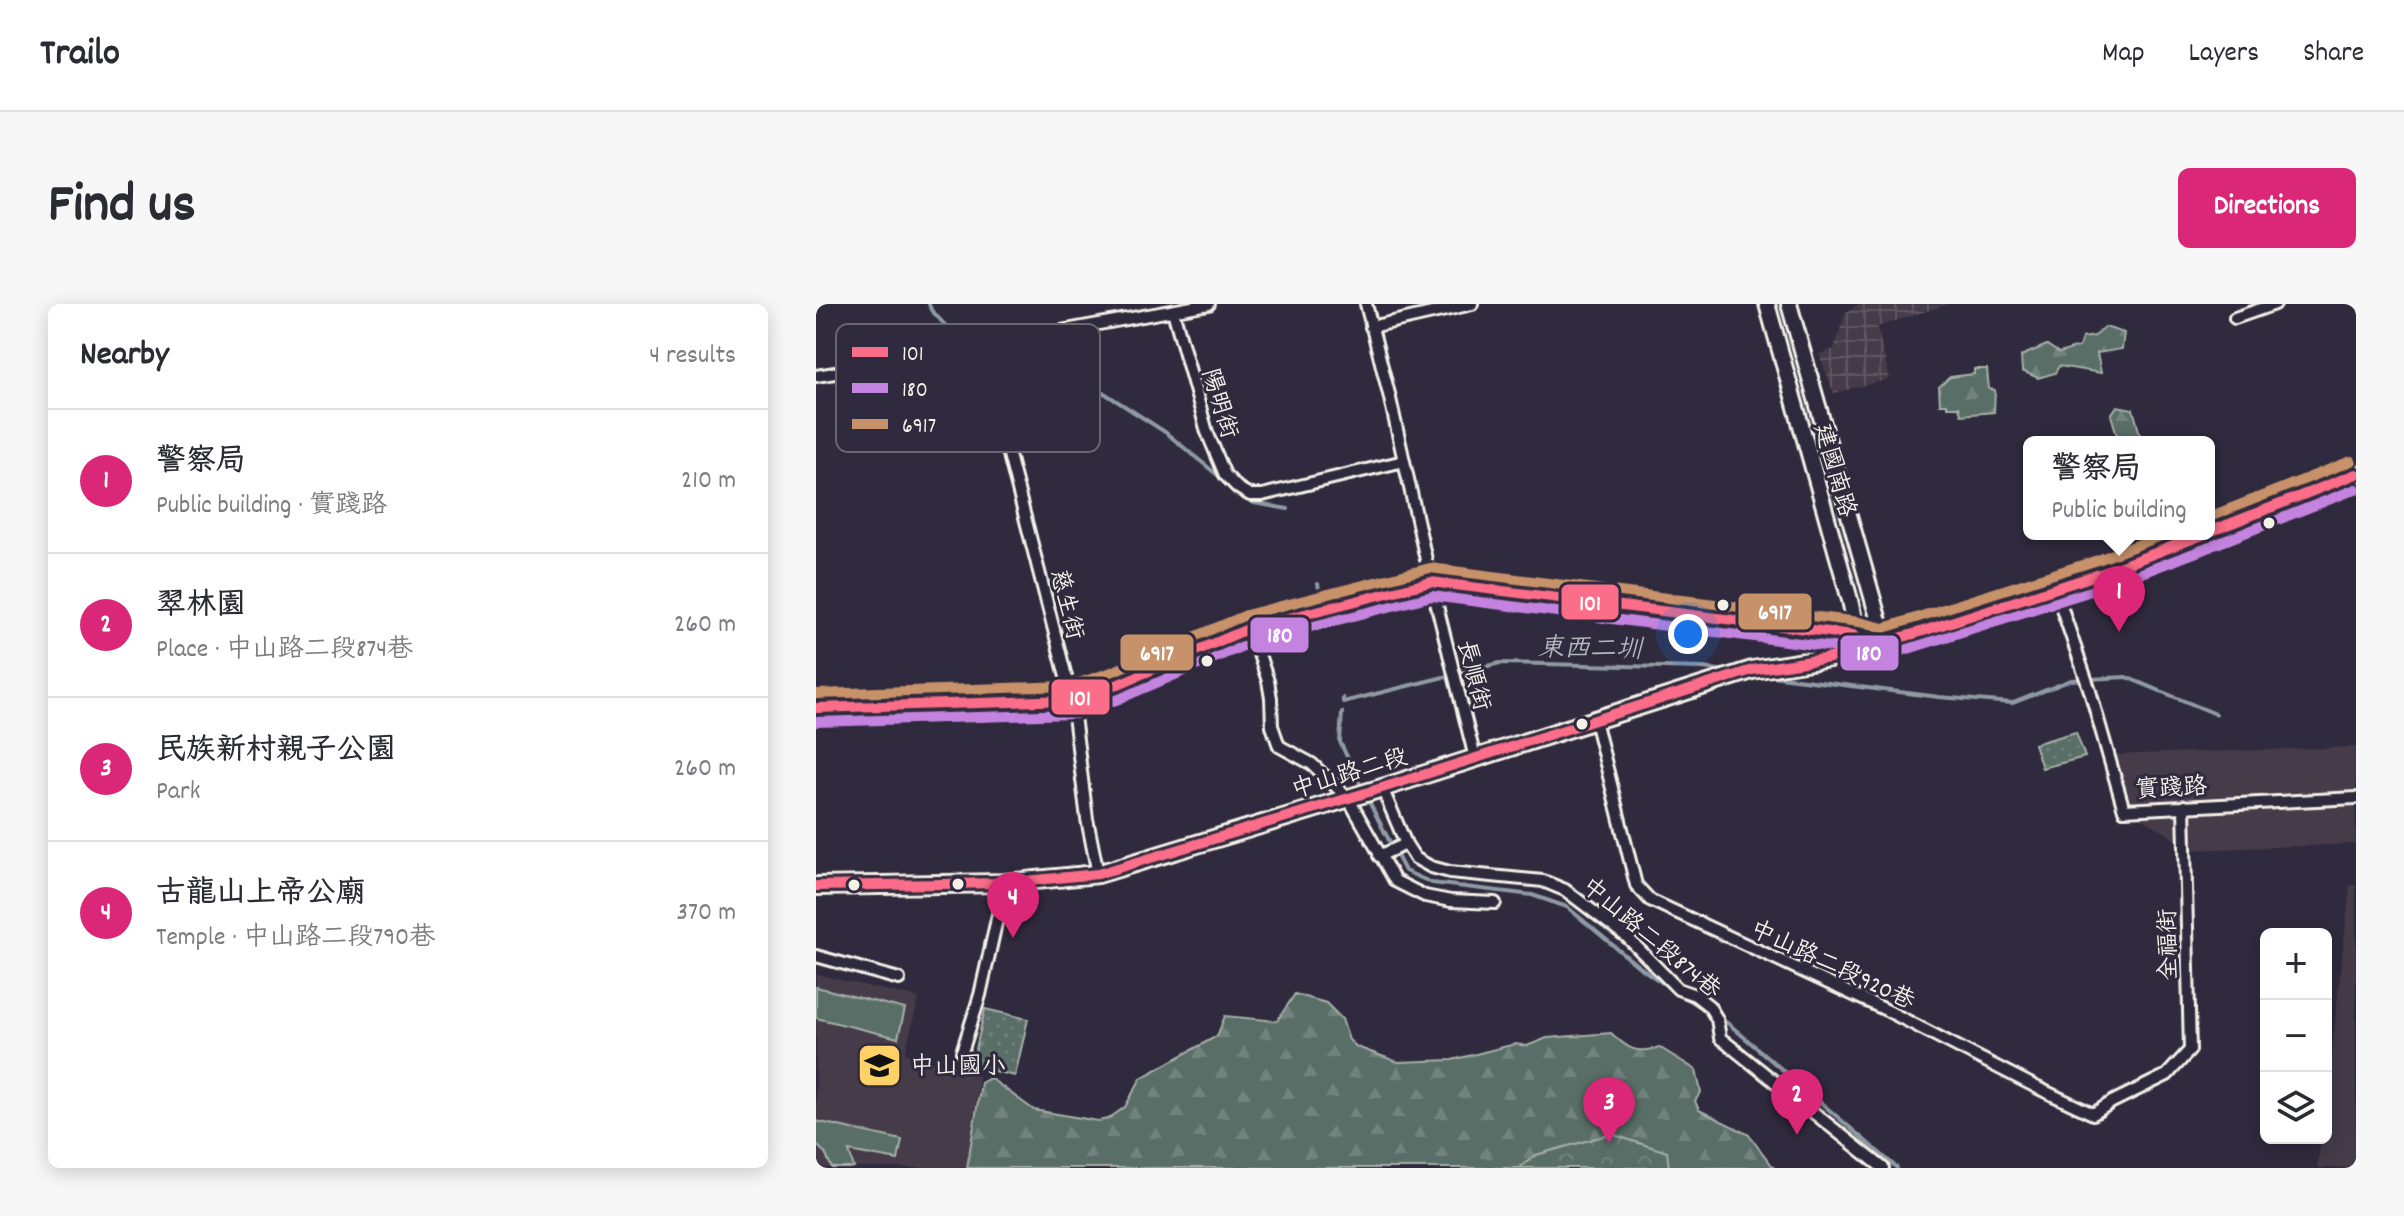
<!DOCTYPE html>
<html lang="en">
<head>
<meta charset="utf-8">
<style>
  body { margin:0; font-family:Dekko,"LXGW WenKai TC",sans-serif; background:#f7f7f7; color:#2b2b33 }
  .controls { position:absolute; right:24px; bottom:24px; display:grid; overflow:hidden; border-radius:12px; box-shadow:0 4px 20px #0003 }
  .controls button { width:72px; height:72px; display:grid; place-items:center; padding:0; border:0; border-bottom:2px solid #e1e1e2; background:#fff; color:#2b2b33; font:40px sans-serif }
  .you { position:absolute; left:872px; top:330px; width:28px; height:28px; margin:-20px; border:6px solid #fff; border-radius:50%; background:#1a73e8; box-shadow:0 0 0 12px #1a73e833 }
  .badge { display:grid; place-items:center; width:52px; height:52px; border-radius:50%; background:#db2777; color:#fff; font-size:26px; font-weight:700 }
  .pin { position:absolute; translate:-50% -66px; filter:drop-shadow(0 2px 4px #0008) }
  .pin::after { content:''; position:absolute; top:42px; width:28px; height:24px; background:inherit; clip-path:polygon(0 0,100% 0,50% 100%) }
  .popup { position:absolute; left:1207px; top:132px; width:192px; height:104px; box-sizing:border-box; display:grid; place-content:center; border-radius:12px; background:#fff; filter:drop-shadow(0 2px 6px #0005); font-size:26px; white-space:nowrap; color:#7c7c81 }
  .popup b { font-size:30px; color:#2b2b33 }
  .popup::after { content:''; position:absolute; left:50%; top:100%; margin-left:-16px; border:16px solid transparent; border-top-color:#fff }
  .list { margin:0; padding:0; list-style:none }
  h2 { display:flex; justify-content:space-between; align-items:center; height:104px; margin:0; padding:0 32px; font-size:34px }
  h2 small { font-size:26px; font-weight:400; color:#7c7c81 }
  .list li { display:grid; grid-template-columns:52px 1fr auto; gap:24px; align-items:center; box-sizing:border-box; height:144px; padding:0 32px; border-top:2px solid #e1e1e2 }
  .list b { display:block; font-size:30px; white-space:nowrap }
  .list p { margin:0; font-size:26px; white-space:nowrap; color:#7c7c81 }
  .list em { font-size:26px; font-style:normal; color:#7c7c81 }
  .icon { flex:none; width:44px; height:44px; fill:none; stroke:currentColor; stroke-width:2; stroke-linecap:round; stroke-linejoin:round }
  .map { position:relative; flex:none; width:1540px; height:864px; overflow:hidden; border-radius:12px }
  header { display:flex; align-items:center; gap:48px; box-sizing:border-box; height:112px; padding:0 40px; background:#fff; border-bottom:2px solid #e1e1e2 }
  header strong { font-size:38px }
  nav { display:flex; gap:44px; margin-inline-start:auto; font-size:28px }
  .intro { display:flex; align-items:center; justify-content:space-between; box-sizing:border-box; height:192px; padding:0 48px }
  h1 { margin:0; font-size:56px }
  .button { padding:20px 36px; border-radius:12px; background:#db2777; color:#fff; font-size:28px; font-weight:700 }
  main { display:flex; gap:48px; padding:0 48px }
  aside { flex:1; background:#fff; border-radius:12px; box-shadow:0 4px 20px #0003 }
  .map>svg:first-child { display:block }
  .built { fill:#443a48 }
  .industrial { fill:url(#industrial-grid) }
  .grass { fill:url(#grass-dots); stroke:#a7b0a8; stroke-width:2 }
  .forest { fill:url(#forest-firs); stroke:#a7b0a8; stroke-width:2 }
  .park { fill:url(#park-crowns); stroke:#a7b0a8; stroke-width:2 }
  .garden { fill:#5a6e68; stroke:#a7b0a8; stroke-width:2 }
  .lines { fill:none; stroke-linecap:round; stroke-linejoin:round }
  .stream { stroke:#8f9aa4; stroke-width:4 }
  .street-casing { stroke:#f4f1e8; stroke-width:16 }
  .secondary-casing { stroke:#f4f1e8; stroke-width:20 }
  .primary-casing { stroke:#f4f1e8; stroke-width:22 }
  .street { stroke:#2f2a3d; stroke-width:10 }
  .secondary { stroke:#2f2a3d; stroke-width:14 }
  .primary { stroke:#2f2a3d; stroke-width:16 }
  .bus-1-casing { stroke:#2f2a3d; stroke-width:16 }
  .bus-2-casing { stroke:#2f2a3d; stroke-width:16 }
  .bus-3-casing { stroke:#2f2a3d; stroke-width:16 }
  .bus-1 { stroke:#fb6d88; stroke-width:10 }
  .bus-2 { stroke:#c483df; stroke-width:10 }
  .bus-3 { stroke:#c7916a; stroke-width:10 }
  .bus-dot { fill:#f4f1e8; stroke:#2f2a3d; stroke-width:3 }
  .labels { text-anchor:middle; stroke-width:6; stroke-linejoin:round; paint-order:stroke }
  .street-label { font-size:24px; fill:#f4f1e8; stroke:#2f2a3d }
  .poi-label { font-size:24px; fill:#f4f1e8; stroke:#2f2a3d; text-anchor:start }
  .water-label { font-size:26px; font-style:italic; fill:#b1b7bb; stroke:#2f2a3d }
  .key { fill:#2f2a3d; stroke:#6a6670; stroke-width:2 }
  .key-label { font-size:22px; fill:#f4f1e8 }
  .line-badge { stroke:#2f2a3d; stroke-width:3 }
  .badge-label { font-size:22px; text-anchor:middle; font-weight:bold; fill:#fff }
</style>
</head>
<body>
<header>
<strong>Trailo</strong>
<nav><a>Map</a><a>Layers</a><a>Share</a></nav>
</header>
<div class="intro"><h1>Find us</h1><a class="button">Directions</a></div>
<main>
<aside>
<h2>Nearby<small>4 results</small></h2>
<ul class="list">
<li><span class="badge">1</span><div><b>警察局</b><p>Public building · 實踐路</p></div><em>210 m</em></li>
<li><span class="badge">2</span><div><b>翠林園</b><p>Place · 中山路二段874巷</p></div><em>260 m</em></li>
<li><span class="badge">3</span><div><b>民族新村親子公園</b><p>Park</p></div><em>260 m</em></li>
<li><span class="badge">4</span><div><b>古龍山上帝公廟</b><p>Temple · 中山路二段790巷</p></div><em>370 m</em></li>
</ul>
</aside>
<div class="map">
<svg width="1540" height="864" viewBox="0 0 1540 864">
  <defs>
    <pattern id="industrial-grid" width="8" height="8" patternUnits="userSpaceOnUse" patternTransform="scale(2)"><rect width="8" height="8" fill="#443a48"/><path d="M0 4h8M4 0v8" fill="none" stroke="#605762"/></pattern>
    <pattern id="grass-dots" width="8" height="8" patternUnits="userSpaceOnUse" patternTransform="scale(2)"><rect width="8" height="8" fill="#5a6e68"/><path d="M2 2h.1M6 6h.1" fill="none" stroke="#72837e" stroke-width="1.8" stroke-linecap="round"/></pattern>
    <pattern id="forest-firs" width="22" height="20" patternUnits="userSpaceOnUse" patternTransform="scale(2)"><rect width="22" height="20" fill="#5a6e68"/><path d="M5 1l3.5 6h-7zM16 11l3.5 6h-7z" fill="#72837e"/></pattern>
    <pattern id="park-crowns" width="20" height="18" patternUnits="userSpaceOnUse" patternTransform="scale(2)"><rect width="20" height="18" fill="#5a6e68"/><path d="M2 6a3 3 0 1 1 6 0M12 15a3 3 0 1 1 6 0" fill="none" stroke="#72837e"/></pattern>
  </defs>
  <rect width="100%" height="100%" fill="#2f2a3d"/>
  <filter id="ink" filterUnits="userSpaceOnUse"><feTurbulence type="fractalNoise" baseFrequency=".0125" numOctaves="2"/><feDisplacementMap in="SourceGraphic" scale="16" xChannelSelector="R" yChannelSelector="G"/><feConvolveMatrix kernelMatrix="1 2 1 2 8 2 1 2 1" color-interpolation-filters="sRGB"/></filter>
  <g filter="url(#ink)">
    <path class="built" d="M 1540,443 L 1540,540 L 1376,546 L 1303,499 L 1287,451 Z
      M 1534,581 L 1540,581 L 1540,864 L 1501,864 L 1505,834 L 1510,834 L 1510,797 Z
      M 0,670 L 103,694 L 89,749 L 163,772 L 154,864 L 0,864 Z"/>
    <path class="industrial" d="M 1043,0 L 1132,0 L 1061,23 L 1074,75 L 1018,89 L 1003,50 L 1018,45 L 1029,9 Z"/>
    <path class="grass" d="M 1260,428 L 1269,453 L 1226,464 L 1218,440 Z
      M 169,705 L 212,715 L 199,772 L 156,762 Z"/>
    <path class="forest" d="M 1289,23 L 1308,29 L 1306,45 L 1281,49 L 1285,69 L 1243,62 L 1239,69 L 1222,74 L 1206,67 L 1205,52 L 1231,41 L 1243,49 L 1263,43 L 1266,34 L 1279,32 Z
      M 1158,65 L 1171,65 L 1173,85 L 1179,86 L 1178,108 L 1145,111 L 1143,103 L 1131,103 L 1131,100 L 1124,100 L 1123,83 L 1134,73 L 1158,70 Z
      M 1301,102 L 1317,105 L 1326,138 L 1303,138 L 1295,111 Z
      M 479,690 L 510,699 L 526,715 L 533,736 L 541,743 L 582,758 L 636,756 L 699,740 L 711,742 L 731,734 L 795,729 C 811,744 820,751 843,743 L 880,766 L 885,788 L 879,797 L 883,806 L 932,830 L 958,864 L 151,864 L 165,779 L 174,774 L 218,806 L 282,817 L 292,815 L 309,803 L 325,774 L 401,732 L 409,712 L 461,717 Z"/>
    <path class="park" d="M 795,830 L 851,848 L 853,864 L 703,864 L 720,851 Z"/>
    <path class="garden" d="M 0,683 L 89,705 L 82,734 L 0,714 Z
      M 0,817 L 86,836 L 82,856 L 33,847 L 38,864 L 16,864 L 9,849 L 0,840 Z"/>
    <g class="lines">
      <path class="stream" d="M 113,0 L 115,6 L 145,38 L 161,43
        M 177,47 L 254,67 L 349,128 L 416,183
        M 429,193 L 438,199 L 472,205
        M 502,280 L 510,324
        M 948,371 L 1123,393 L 1197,399 L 1255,376 L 1310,373 L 1400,410
        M 527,394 L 527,398 L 684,359 L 887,364 L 911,367
        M 526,408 L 524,438 L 546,484
        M 550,492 L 589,567 L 616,579 L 716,591 L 751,603 L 822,662 L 854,684
        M 865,691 L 892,707
        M 903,713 L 914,721 L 1081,864"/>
      <defs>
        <path id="street" d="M 550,0 L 573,90 L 615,278 L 659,454
          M 357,7 L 391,128 L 409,171 L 422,184 L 434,191 L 446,191 L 588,157
          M 1419,14 L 1459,0
          M 555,23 L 656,0
          M 173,42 L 192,147 L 256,396 L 271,515 L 282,570
          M 0,72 L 147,49 L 217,32 L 393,0
          M 1239,284 L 1274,387 L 1308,506 L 1540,494
          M 434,324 L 452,377 L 455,394 L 456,422 L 463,442 L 496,460 L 532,494 L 579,577 L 609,592 L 635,597 L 679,599
          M 779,416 L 820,581 L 834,596 L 1070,706 L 1222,784 L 1277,810 L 1296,798 L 1351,771 L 1374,746 L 1368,502
          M 566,484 L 590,540 L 599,554 L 615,563 L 634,568 L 727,577 L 749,586 L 811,633 L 862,685 L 879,691 L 893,702 L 901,715 L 904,734 L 1067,864
          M 563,552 L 590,540
          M 0,652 L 83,675
          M 146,748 L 164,691 L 189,579"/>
        <path id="secondary" d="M 951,0 L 1034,296 L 1043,339
          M 0,404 L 256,396 L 298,382 L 434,324 L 471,313 L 615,278 L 1041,332 L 1069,338 L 973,0"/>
        <path id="primary" d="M 1393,228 L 1540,170
          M 0,582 L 189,579 L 282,570 L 566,484 L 936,366 L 1014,354 L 1101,329 L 1287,269 L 1389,230"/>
      </defs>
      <use href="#street" class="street-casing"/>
      <use href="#secondary" class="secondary-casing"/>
      <use href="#primary" class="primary-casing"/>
      <use href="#street" class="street"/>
      <use href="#secondary" class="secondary"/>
      <use href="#primary" class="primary"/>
      <defs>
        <path id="bus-1" d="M 1393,228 L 1540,170
          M 0,404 L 256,396 L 298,382 L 434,324 L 615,278 L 1037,331
          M 0,582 L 189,579 L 282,570 L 566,484 L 936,366 L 1014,354 L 1101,329 L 1287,269 L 1389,230"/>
        <path id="bus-2" d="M 1398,241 L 1540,185
          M 0,418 L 259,410 L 303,395 L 439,337 L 616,292 L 1039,346 L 1070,352 L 1291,282 L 1394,243"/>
        <path id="bus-3" d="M 1393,213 L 1535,157
          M 0,390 L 254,382 L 293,369 L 430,311 L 614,264 L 1043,318 L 1068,324 L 1282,256 L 1350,230"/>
      </defs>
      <use href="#bus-1" class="bus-1-casing"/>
      <use href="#bus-2" class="bus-2-casing"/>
      <use href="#bus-3" class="bus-3-casing"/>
      <use href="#bus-1" class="bus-1"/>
      <use href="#bus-2" class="bus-2"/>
      <use href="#bus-3" class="bus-3"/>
    </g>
  </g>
  <defs>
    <symbol id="school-square" viewBox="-11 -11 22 22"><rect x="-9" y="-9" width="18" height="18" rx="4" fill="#ffd166" stroke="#2f2a3d"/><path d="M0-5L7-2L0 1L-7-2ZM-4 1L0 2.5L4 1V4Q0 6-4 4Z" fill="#111"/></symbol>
  </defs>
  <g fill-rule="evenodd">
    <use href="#school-square" x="38" y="736" width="51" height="51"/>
  </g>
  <g class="bus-dot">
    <circle cx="1453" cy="219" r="7"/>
    <circle cx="907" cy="301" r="7"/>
    <circle cx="391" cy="357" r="7"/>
    <circle cx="766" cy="420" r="7"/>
    <circle cx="142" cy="580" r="7"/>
    <circle cx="38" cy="581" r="7"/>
  </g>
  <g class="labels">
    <g class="street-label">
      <text transform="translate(405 99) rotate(73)" y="8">陽明街</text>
      <text transform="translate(1020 166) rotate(74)" y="8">建國南路</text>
      <text transform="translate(252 300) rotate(76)" y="8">慈生街</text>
      <text transform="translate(659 371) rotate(76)" y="8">長順街</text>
      <text transform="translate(533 468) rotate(-17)" y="8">中山路二段</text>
      <text transform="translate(1355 483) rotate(-3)" y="8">實踐路</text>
      <text transform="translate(836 633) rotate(40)" y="8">中山路二段874巷</text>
      <text transform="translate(1351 641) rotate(-91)" y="8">全福街</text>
      <text transform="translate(1017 660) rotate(25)" y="8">中山路二段920巷</text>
    </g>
    <g class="poi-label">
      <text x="94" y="769">中山國小</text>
    </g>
    <g class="water-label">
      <text transform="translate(774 343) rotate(1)" y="9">東西二圳</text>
    </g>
  </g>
  <rect x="20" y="20" width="264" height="128" rx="12" class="key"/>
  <rect x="36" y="43" width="36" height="10" fill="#fb6d88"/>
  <rect x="36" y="79" width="36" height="10" fill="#c483df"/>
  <rect x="36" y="115" width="36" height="10" fill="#c7916a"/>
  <g class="key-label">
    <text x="86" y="56">101</text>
    <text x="86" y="92">180</text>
    <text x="86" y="128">6917</text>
  </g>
  <g class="line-badge">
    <rect x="744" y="279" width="60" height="38" rx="8" fill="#fb6d88"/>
    <rect x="921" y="288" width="76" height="39" rx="8" fill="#c7916a"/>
    <rect x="433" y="312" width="61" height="38" rx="8" fill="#c483df"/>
    <rect x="303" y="329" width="76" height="39" rx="8" fill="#c7916a"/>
    <rect x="1023" y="330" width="61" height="38" rx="8" fill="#c483df"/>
    <rect x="234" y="374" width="61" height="38" rx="8" fill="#fb6d88"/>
  </g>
  <g class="badge-label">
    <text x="774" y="306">101</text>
    <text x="959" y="315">6917</text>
    <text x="464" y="338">180</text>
    <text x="341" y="356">6917</text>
    <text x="1053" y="356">180</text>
    <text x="264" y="401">101</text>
  </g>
</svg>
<div class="controls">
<button>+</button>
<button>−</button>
<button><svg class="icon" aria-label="layers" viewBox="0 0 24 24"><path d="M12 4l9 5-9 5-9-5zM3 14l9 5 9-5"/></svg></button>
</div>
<div class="you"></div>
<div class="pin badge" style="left:1303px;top:328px">1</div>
<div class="popup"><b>警察局</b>Public building</div>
<div class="pin badge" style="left:981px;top:831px">2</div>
<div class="pin badge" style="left:793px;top:839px">3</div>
<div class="pin badge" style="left:197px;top:634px">4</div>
</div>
</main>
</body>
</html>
